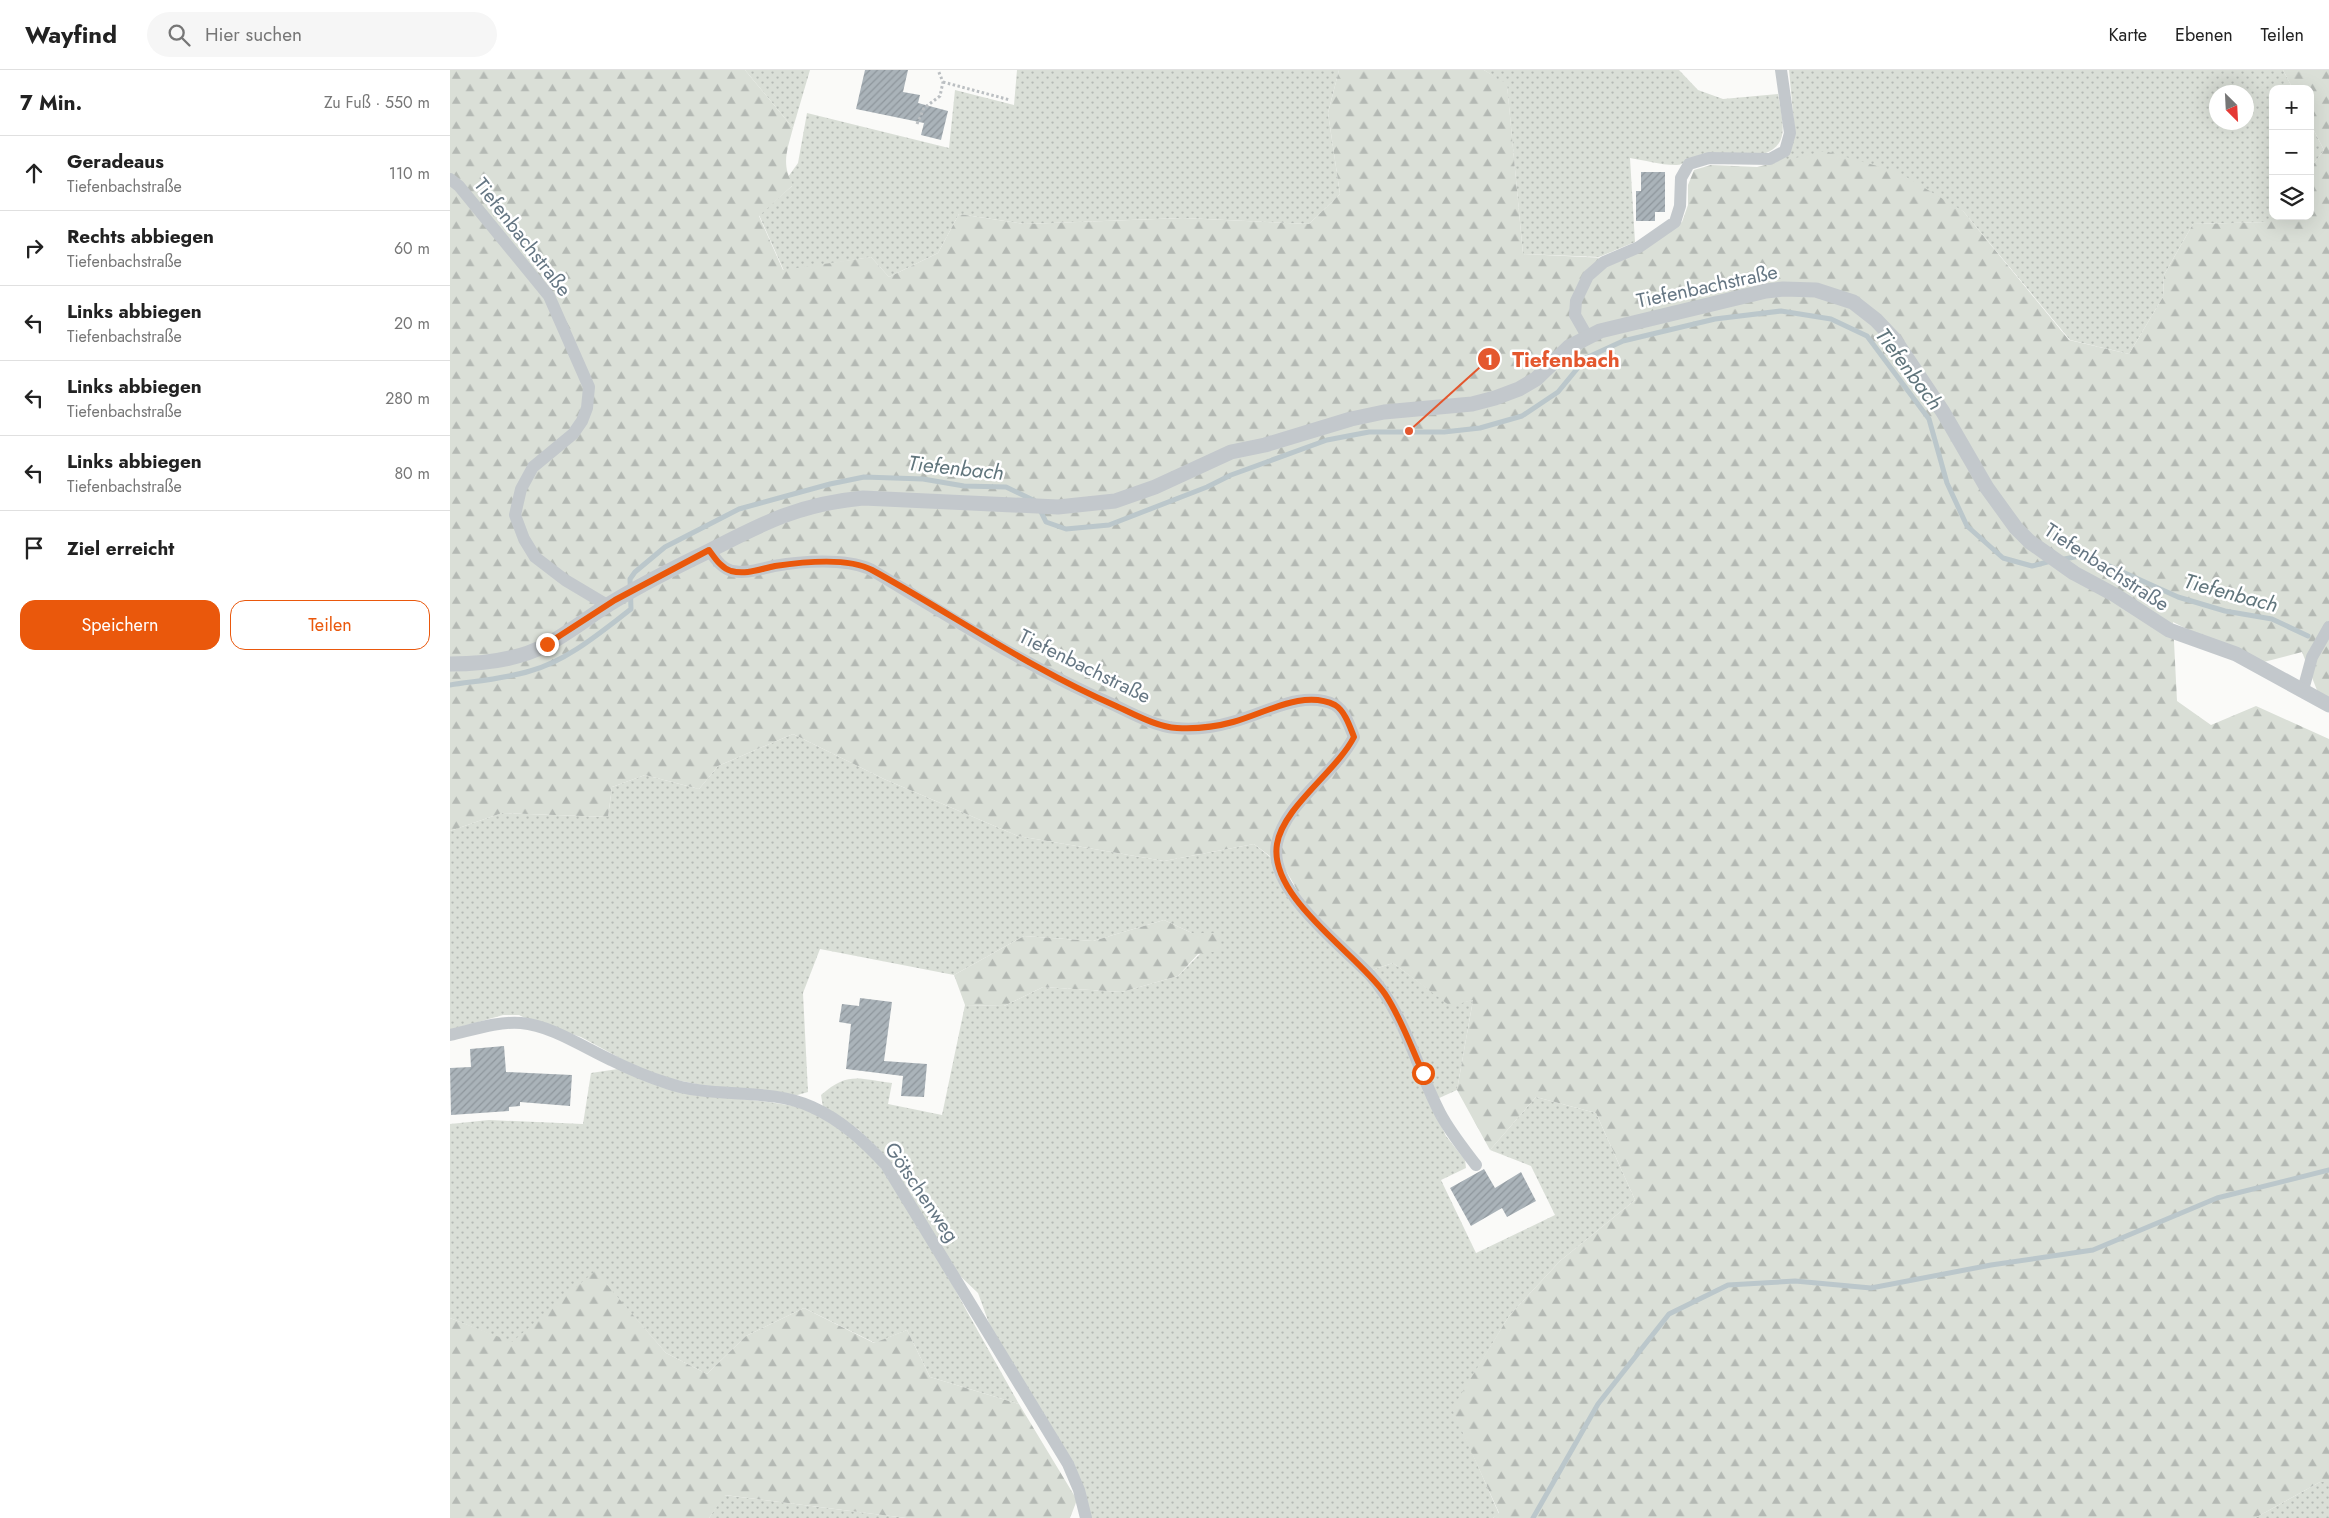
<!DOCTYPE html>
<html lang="de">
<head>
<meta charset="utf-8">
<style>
  body { margin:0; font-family:Jost,sans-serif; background:#f6f6f6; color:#222 }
  .controls { position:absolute; right:15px; top:15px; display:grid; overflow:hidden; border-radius:10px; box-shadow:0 5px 20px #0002 }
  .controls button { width:45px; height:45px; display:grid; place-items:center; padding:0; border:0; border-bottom:1px solid #e0e0e0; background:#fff; color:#222; font:25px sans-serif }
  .compass { position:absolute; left:1759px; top:15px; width:45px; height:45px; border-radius:50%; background:#fff; box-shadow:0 5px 20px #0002; rotate:156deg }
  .stop { position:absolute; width:15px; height:15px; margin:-11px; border:4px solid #ea580c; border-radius:50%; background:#fff }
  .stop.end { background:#ea580c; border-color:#fff; box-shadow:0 1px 5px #0008 }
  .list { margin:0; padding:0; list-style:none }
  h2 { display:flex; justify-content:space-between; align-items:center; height:65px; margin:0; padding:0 20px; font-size:21px }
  h2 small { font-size:16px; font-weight:400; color:#767676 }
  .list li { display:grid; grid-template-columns:32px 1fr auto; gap:15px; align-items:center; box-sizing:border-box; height:75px; padding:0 20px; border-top:1px solid #e0e0e0 }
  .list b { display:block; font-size:19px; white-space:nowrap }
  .list p { margin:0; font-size:16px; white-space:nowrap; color:#767676 }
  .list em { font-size:16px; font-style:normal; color:#767676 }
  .actions { display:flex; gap:10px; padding:15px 20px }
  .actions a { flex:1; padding:11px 0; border:1px solid #ea580c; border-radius:15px; text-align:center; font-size:18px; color:#ea580c }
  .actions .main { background:#ea580c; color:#fff }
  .icon { flex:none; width:28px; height:28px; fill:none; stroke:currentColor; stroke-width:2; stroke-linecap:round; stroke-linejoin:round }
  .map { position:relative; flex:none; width:1879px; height:1448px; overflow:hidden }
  header { display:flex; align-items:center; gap:30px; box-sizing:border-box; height:70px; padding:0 25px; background:#fff; border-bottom:1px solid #e0e0e0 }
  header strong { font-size:24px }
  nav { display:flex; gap:28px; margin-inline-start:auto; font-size:18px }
  .search { width:350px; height:45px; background:#f6f6f6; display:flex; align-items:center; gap:12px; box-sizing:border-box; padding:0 18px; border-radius:28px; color:#767676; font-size:19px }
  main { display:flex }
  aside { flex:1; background:#fff }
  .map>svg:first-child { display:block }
  .grass { fill:url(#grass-dots); fill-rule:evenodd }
  .forest { fill:url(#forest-firs) }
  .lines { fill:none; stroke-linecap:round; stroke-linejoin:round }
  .stream { stroke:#bbc7cb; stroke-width:5 }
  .building { fill:url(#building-hatch) }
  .path { stroke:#bbbfc2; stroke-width:3; stroke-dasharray:2.5 2.5; stroke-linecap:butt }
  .minor { stroke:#c3c8cc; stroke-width:12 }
  .tertiary { stroke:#c3c8cc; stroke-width:15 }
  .route { stroke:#ea580c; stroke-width:6 }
  .labels { text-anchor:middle; stroke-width:5; stroke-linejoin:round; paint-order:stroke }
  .street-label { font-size:20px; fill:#657683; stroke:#fff }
  .water-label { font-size:21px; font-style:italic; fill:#60757c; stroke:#fff }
  .leader { fill:none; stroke:#e4572e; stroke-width:2 }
  .callout-dot { fill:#e4572e; stroke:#fff; stroke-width:2 }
  .mark-label { font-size:15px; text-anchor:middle; font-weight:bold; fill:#fff }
  .callout-label { font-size:21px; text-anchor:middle; font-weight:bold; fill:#e4572e; stroke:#fff; stroke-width:5; stroke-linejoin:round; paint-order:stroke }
</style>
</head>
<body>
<header>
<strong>Wayfind</strong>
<div class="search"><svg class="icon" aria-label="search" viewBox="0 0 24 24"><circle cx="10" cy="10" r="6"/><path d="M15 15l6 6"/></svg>Hier suchen</div>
<nav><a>Karte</a><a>Ebenen</a><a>Teilen</a></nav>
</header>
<main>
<aside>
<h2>7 Min.<small>Zu Fuß · 550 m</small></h2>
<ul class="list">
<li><svg class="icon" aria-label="ahead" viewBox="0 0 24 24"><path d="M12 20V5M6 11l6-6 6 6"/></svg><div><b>Geradeaus</b><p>Tiefenbachstraße</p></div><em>110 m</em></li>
<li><svg class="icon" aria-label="right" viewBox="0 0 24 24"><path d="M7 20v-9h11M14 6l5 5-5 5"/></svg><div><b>Rechts abbiegen</b><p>Tiefenbachstraße</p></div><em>60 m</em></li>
<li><svg class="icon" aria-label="left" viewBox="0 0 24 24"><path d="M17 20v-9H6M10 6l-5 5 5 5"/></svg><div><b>Links abbiegen</b><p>Tiefenbachstraße</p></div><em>20 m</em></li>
<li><svg class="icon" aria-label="left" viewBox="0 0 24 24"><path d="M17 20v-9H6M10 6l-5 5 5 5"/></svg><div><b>Links abbiegen</b><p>Tiefenbachstraße</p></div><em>280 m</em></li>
<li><svg class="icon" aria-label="left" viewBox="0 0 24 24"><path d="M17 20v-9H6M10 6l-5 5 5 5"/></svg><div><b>Links abbiegen</b><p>Tiefenbachstraße</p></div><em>80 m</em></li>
<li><svg class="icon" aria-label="arrive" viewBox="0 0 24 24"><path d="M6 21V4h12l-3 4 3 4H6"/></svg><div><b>Ziel erreicht</b></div></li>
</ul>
<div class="actions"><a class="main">Speichern</a><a>Teilen</a></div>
</aside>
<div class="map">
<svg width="1879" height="1448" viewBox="0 0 1879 1448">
  <defs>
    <pattern id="grass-dots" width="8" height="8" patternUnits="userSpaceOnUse" patternTransform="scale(1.25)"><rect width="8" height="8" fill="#dadfd7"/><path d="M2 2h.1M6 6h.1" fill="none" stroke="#b4b9b4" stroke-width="1.8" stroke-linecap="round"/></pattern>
    <pattern id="forest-firs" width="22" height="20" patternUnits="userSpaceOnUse" patternTransform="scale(1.25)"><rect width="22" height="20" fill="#dadfd7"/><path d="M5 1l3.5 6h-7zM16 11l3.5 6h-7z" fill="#b4b9b4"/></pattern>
    <pattern id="building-hatch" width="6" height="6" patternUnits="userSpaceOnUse" patternTransform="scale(1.25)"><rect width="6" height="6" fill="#aab3b9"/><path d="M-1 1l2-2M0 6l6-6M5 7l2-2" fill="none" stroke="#8e969c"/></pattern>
  </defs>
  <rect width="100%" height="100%" fill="#fafaf8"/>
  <path class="grass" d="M 295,0 L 360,0 L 343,58 Z
    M 567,0 L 889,0 L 878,43 L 890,124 L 859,154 L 733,148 L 575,154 L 509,144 L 488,183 L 439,207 L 421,187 L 334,201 L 309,145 L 342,116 L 338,107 L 348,93 L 357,43 L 499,78 L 505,20 L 564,35 Z
    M 1034,0 L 1229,0 L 1248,20 L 1273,29 L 1328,24 C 1330,38 1337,61 1329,73 C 1314,95 1276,81 1253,84 C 1243,86 1234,96 1225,95 C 1210,95 1194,90 1180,88 L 1185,172 L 1149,187 L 1073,184 L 1057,15 Z
    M 1339,0 L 1833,0 L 1843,19 L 1823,19 L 1823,146 L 1819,152 L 1743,154 L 1714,205 L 1713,227 L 1679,284 L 1620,270 L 1513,141 L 1326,93 L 1345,63 ZM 1766,22 L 1796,22 L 1796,52 L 1766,52 Z
    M 1860,53 L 1874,80 L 1860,99 Z
    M 343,664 L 434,709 L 568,766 L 714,791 L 804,774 L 824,790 L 936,934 L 996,1066 L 1015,1090 L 1016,1098 L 991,1110 L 1026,1183 L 1105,1145 L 1081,1096 L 1040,1080 L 1086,1027 L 1146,1043 L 1185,1130 L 1110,1191 L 1059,1246 L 1003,1339 L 1049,1444 L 1043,1448 L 641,1448 L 540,1256 L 528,1223 L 508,1204 L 445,1099 L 408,1059 L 373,1037 L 371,1025 C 398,1001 409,1009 442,1013 L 438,1034 L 492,1045 L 515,935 L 554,936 L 593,917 L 672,922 L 728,906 L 771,863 L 742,863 L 714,850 L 643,871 L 574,866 L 504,905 L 370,879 L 353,923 L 358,1022 L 344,1026 L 256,1016 L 212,1007 L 181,994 L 131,967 L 81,951 L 69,945 L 53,945 L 0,960 L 0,761 L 52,743 L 158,747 L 162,717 L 195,705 L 249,719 L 268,696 Z
    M 943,893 L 1000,935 L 1023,930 L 1007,1020 L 987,1029 L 922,900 Z
    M 168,999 C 194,1007 221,1019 247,1024 C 282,1030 340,1030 370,1045 C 432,1077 468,1154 501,1212 C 523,1253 546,1293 569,1334 L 480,1307 L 457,1260 L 425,1273 L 354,1238 L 296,1266 L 257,1304 L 216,1283 L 145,1202 L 62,1273 L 0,1248 L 0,1054 L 39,1050 L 133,1054 L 141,1003 Z
    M 1870,1412 L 1879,1412 L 1879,1448 L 1805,1448 Z
    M 274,1425 L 456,1448 L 259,1448 Z"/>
  <path class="forest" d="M 0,0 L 295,0 L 343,58 C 337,81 331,94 343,115 L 309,146 L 333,200 L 421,187 L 439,207 L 488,183 L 509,144 L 575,154 L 733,148 L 859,154 L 890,124 L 878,43 L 889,0 L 1034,0 L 1057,14 L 1073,184 L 1156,188 L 1232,152 L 1238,135 L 1238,115 L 1244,100 L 1261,95 L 1307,97 L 1375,81 L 1448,102 L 1513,141 L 1619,270 L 1679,284 L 1713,227 L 1714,205 L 1743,154 L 1818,152 L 1823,146 L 1860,146 L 1860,99 L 1874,80 L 1860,53 L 1860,19 L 1843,19 L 1833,0 L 1879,0 L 1879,634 L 1872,633 L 1852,582 L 1806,594 L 1723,552 L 1727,631 L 1761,655 L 1806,636 L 1879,669 L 1879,1412 L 1870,1412 L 1805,1448 L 1043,1448 L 1049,1443 L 1002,1339 L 1059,1246 L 1110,1191 L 1185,1130 L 1146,1043 L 1086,1027 L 1040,1080 L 1007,1020 L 1023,930 L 1000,936 L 943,893 L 922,900 L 855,834 L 834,797 L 804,774 L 714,791 L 568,766 L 434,709 L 343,664 L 268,696 L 249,719 L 195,705 L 162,717 L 158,747 L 52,743 L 0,761 Z
    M 714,850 L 742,863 L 771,863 L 769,881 L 748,884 L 728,906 L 672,922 L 593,917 L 554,936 L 515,935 L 504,905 L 574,866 L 643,871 Z
    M 145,1201 L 216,1283 L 257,1304 L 296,1266 L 354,1238 L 424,1273 L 457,1260 L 480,1307 L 569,1334 L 627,1430 L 620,1448 L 456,1448 L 275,1425 L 259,1448 L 0,1448 L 0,1248 L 62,1272 Z"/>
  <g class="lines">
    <path class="stream" d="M 589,438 L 596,452 L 616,459 L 659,455 L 757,417 L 781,405 L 877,370 L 919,362 L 994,362 L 1030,358 L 1072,346 L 1108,322 L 1136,288 L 1173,271 L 1265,249 L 1331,241 L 1381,249 L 1417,266 L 1479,349 L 1497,413 L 1517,456 L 1553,488 L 1582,496 L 1601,491
      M 1609,490 L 1635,485 L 1728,527 L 1775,541 L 1822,549 L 1858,566
      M 0,615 C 26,611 54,609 80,601 C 117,591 151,562 181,539 L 180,509 L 185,502 L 215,477 L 289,439 L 380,414 L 414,407 L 473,409 L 514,416 L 556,417 L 585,431
      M 1083,1448 L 1148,1334 L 1219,1244 L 1278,1215 L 1345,1211 L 1421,1218 L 1541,1195 L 1643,1180 L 1767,1128 L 1879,1100"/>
  </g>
  <path class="building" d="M 415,0 L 458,0 L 453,22 L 470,25 L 468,33 L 498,41 L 491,70 L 471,65 L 474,53 L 406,39 Z
    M 1191,102 L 1215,102 L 1215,142 L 1205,142 L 1205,151 L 1186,151 L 1186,121 L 1191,121 Z
    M 410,928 L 442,932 L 434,991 L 477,994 L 474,1027 L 451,1026 L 453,1006 L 396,999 L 401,954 L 389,952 L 392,934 L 409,936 Z
    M 54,976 L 56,1002 L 122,1005 L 120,1036 L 70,1032 L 70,1036 L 59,1037 L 59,1041 L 1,1045 L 0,998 L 21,997 L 20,979 Z
    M 1034,1099 L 1045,1118 L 1071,1102 L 1086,1131 L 1057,1147 L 1052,1138 L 1021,1156 L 1000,1118 Z"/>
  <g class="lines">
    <path class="path" d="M 493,12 L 560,30
      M 467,54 L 474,38 L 490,26 L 493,12 L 488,0"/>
    <path class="minor" d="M 0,109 L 9,116 L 99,226 L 139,317 L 137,338 L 132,351 L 123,364 L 83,397 L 71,419 L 65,445 L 74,469 L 85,487 L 115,510 L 157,535
      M 1137,266 L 1125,245 L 1126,231 L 1138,206 L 1154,192 L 1189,177 L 1225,152 L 1230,136 L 1231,108 L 1239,94 L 1259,88 L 1320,89 L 1335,81 L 1340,63 L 1331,0
      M 259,480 C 266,489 271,498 282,501 C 297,504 309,499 324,496 C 352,491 394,488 420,499 C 499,546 577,597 662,634 C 681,643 704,656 726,658 C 744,660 765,657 782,652 C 814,644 853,619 885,635 C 895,641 900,657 904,667 C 885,704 836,732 827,773 C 817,820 893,876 920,905 C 955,944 966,997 990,1043 C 1000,1062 1013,1078 1026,1095
      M 1853,620 L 1862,587 L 1879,557
      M 0,965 C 22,960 48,951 71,953 C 100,955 135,978 161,990 C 179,999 198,1007 217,1013 C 262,1029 319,1017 362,1037 C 391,1050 414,1071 436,1095 L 618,1394 L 629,1420 L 636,1448"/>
    <path class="tertiary" d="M 0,594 C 32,594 68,590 96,575 C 121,562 142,544 166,530 C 196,512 226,497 257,482 C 313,453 349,434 413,428 L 608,437 L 665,431 L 705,417 L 781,382 L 815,375 L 901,349 L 934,342 L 1022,334 L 1045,328 L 1069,319 L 1086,309 L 1119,277 L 1150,261 L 1316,221 L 1333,219 L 1366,220 L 1403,232 L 1426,250 L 1444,269 L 1493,342 L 1537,418 L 1566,458 L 1580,472 L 1624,503 L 1665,525 L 1719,560 L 1786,584 L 1879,635"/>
  </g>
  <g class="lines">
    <path class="route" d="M 97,574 L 165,530 L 259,480 C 265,488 271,498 281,501 C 296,505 310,499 325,496 C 352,492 398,487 422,500 C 504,545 580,599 666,636 C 684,644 707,657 727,658 C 745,659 765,657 783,652 C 814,644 853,619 885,635 C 895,641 900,657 904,667 C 886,702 833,737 827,774 C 818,828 908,884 935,924 C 951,948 961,977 973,1003"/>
  </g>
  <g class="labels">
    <g class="street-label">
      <text transform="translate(73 167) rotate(52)" y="7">Tiefenbachstraße</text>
      <text transform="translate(1257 216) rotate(-12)" y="7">Tiefenbachstraße</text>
      <text transform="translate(1657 497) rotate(33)" y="7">Tiefenbachstraße</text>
      <text transform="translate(635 596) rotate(26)" y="7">Tiefenbachstraße</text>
      <text transform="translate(472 1122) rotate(56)" y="7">Götschenweg</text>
    </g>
    <g class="water-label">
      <text transform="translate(1459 299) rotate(53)" y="7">Tiefenbach</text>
      <text transform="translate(506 398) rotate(6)" y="7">Tiefenbach</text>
      <text transform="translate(1781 523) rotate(15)" y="7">Tiefenbach</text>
    </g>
  </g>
  <path class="leader" d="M959 361L1039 289"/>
  <g class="callout-dot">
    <circle cx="959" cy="361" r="5"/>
    <circle cx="1039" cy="289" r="12"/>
  </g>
  <g class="mark-label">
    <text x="1039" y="295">1</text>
  </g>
  <g class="callout-label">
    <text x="1116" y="297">Tiefenbach</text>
  </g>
</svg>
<div class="controls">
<button>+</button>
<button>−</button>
<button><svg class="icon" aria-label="layers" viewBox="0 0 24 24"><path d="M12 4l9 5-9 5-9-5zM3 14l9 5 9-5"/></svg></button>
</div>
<svg class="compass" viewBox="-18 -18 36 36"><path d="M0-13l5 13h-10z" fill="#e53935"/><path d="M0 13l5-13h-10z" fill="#767676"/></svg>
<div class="stop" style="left:973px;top:1003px"></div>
<div class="stop end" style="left:97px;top:574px"></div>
</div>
</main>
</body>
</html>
